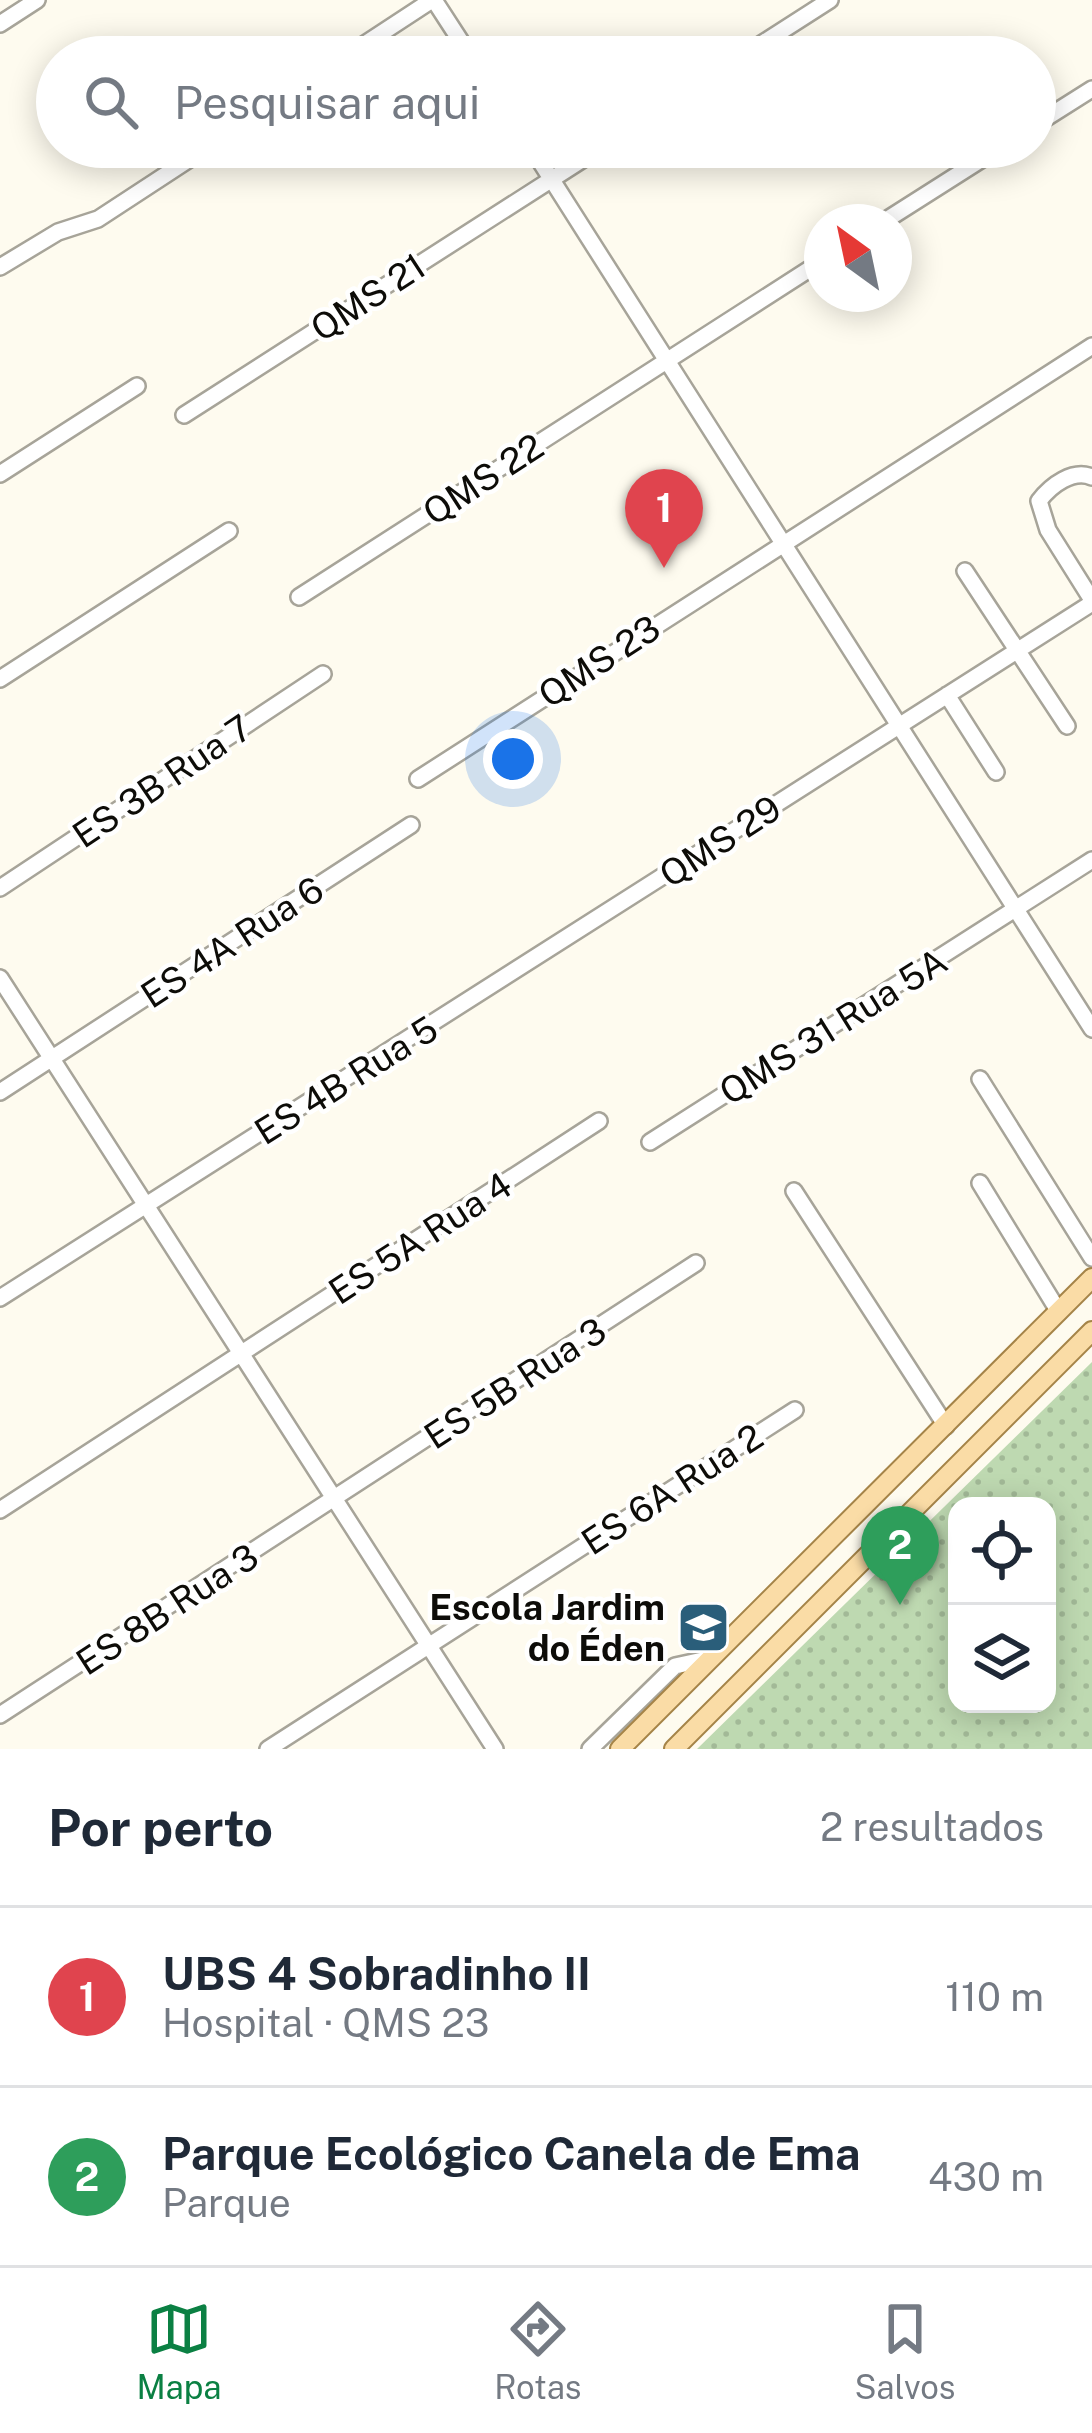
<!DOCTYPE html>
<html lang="pt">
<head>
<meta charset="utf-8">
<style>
  body { margin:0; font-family:"Public Sans",sans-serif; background:#f6f6f7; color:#1f2937 }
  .controls { position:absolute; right:36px; bottom:36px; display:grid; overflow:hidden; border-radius:24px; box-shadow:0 6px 30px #0003 }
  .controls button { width:108px; height:108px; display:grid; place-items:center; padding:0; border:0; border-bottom:3px solid #e0e1e3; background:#fff; color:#1f2937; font:60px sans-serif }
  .compass { position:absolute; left:804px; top:204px; width:108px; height:108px; border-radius:50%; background:#fff; box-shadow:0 6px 30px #0003; rotate:327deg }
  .you { position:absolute; left:513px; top:759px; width:42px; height:42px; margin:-30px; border:9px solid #fff; border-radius:50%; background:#1a73e8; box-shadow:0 0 0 18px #1a73e833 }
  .badge { display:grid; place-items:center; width:78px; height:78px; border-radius:50%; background:#0b8043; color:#fff; font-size:39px; font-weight:700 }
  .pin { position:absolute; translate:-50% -99px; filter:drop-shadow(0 3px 6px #0008) }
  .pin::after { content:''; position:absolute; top:63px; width:42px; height:36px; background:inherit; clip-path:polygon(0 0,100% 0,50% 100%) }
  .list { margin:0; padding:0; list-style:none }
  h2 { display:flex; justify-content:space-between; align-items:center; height:156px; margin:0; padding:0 48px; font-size:51px }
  h2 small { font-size:39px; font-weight:400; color:#747a83 }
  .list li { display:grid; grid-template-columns:78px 1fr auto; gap:36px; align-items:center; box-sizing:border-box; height:180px; padding:0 48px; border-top:3px solid #e0e1e3 }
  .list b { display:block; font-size:45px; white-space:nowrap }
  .list p { margin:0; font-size:39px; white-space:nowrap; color:#747a83 }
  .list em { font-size:39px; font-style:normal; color:#747a83 }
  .icon { flex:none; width:66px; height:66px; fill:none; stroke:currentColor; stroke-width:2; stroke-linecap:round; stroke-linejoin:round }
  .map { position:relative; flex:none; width:1092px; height:1749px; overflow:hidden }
  .search { position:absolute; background:#fff; box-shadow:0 6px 30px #0003; left:36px; right:36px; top:36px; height:132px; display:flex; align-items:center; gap:30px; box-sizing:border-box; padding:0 42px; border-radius:66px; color:#747a83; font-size:45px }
  .sheet { height:516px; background:#fff }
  nav { display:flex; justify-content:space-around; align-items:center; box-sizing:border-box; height:168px; border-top:3px solid #e0e1e3; background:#fff; font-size:33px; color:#747a83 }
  nav a { display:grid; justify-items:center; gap:6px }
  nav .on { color:#0b8043 }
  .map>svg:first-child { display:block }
  .grass { fill:url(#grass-dots); fill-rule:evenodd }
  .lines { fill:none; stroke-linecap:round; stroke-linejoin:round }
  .minor-casing { stroke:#a7a499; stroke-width:20 }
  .major-casing { stroke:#a58448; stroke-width:22 }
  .minor { stroke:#fff; stroke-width:15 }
  .major { stroke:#fadca6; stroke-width:18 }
  .labels { text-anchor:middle; stroke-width:9; stroke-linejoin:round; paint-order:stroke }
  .street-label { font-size:36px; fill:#0d0c08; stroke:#fff }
  .poi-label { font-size:36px; font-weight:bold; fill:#0d0c08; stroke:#fff; text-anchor:end }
</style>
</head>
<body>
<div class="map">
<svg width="1092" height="1749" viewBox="0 0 1092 1749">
  <defs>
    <pattern id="grass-dots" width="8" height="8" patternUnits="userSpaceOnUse" patternTransform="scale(3)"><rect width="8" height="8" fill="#bed9b1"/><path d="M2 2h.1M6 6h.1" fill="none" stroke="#a2b997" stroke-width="1.8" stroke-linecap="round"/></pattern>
  </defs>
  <rect width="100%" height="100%" fill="#fefbef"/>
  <path class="grass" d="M 1092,1362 L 1092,1749 L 697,1749 ZM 957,1506 L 1047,1506 L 1047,1704 L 957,1704 Z"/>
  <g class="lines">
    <defs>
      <path id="minor" d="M 434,0 L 471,57
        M 0,24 L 37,0
        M 345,57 L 432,0
        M 741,57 L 830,0
        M 1035,125 L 1092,89
        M 531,147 L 1092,1029
        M 883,222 L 1001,147
        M 0,267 L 58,232 L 98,219 L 208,147
        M 184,415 L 602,147
        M 0,474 L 137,386
        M 1092,477 C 1073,469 1051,485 1039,501 L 1048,530 L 1092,600
        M 965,571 L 1067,726
        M 299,597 L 822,261
        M 0,679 L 229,531
        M 947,695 L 996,772
        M 418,779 L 1092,346
        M 0,888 L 323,674
        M 0,978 L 495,1749
        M 980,1079 L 1092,1258
        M 0,1092 L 411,825
        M 650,1142 L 1092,860
        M 980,1183 L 1059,1312
        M 794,1191 L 946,1426
        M 0,1298 L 1092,603
        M 0,1510 L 599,1121
        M 0,1715 L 696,1263
        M 268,1749 L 795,1410
        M 590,1749 L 675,1666 L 712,1658"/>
      <path id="major" d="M 620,1749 L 1092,1278
        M 674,1749 L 1092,1331"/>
    </defs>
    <use href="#minor" class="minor-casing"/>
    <use href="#major" class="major-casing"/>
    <use href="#minor" class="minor"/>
    <use href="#major" class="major"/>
  </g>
  <defs>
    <symbol id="school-square" viewBox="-11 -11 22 22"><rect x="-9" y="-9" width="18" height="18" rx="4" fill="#2a5e7a" stroke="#fff"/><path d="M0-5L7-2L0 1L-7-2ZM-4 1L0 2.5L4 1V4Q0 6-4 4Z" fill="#fff"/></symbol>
  </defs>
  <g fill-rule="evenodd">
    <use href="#school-square" x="674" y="1598" width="59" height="59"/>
  </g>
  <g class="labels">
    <g class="street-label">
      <text transform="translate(368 297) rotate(-33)" y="13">QMS 21</text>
      <text transform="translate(483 479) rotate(-33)" y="13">QMS 22</text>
      <text transform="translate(599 661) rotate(-33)" y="13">QMS 23</text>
      <text transform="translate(162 781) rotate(-34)" y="13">ES 3B Rua 7</text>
      <text transform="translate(720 841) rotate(-33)" y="13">QMS 29</text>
      <text transform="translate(232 942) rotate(-33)" y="13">ES 4A Rua 6</text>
      <text transform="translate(833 1026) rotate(-32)" y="13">QMS 31 Rua 5A</text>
      <text transform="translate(346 1080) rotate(-32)" y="13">ES 4B Rua 5</text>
      <text transform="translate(420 1238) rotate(-33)" y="13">ES 5A Rua 4</text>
      <text transform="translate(515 1383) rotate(-33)" y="13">ES 5B Rua 3</text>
      <text transform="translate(672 1489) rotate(-33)" y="13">ES 6A Rua 2</text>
      <text transform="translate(167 1609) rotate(-33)" y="13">ES 8B Rua 3</text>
    </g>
    <g class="poi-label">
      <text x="665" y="1620">Escola Jardim<tspan x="665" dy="41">do Éden</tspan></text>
    </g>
  </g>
</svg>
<div class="controls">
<button><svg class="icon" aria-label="locate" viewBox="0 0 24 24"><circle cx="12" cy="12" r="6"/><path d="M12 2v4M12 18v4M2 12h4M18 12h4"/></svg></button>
<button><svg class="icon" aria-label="layers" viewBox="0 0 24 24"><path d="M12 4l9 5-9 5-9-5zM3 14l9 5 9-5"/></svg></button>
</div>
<svg class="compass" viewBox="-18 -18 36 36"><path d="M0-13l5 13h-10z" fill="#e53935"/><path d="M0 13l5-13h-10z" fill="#747a83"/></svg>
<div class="you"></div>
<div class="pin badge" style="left:664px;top:568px;background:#e0444e">1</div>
<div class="pin badge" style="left:900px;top:1605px;background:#2e9e5b">2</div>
<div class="search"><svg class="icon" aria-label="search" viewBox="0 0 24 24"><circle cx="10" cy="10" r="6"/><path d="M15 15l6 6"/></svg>Pesquisar aqui</div>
</div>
<section class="sheet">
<h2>Por perto<small>2 resultados</small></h2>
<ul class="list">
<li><span class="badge" style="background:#e0444e">1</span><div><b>UBS 4 Sobradinho II</b><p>Hospital · QMS 23</p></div><em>110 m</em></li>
<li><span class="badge" style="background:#2e9e5b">2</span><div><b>Parque Ecológico Canela de Ema</b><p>Parque</p></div><em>430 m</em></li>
</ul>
</section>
<nav>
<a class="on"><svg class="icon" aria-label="map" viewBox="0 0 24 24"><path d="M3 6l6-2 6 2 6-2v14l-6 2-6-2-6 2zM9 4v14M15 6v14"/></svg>Mapa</a>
<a><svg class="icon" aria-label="directions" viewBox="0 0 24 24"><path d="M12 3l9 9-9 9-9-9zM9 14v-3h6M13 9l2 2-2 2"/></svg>Rotas</a>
<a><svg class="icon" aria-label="saved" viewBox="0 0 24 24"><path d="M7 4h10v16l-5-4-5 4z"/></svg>Salvos</a>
</nav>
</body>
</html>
